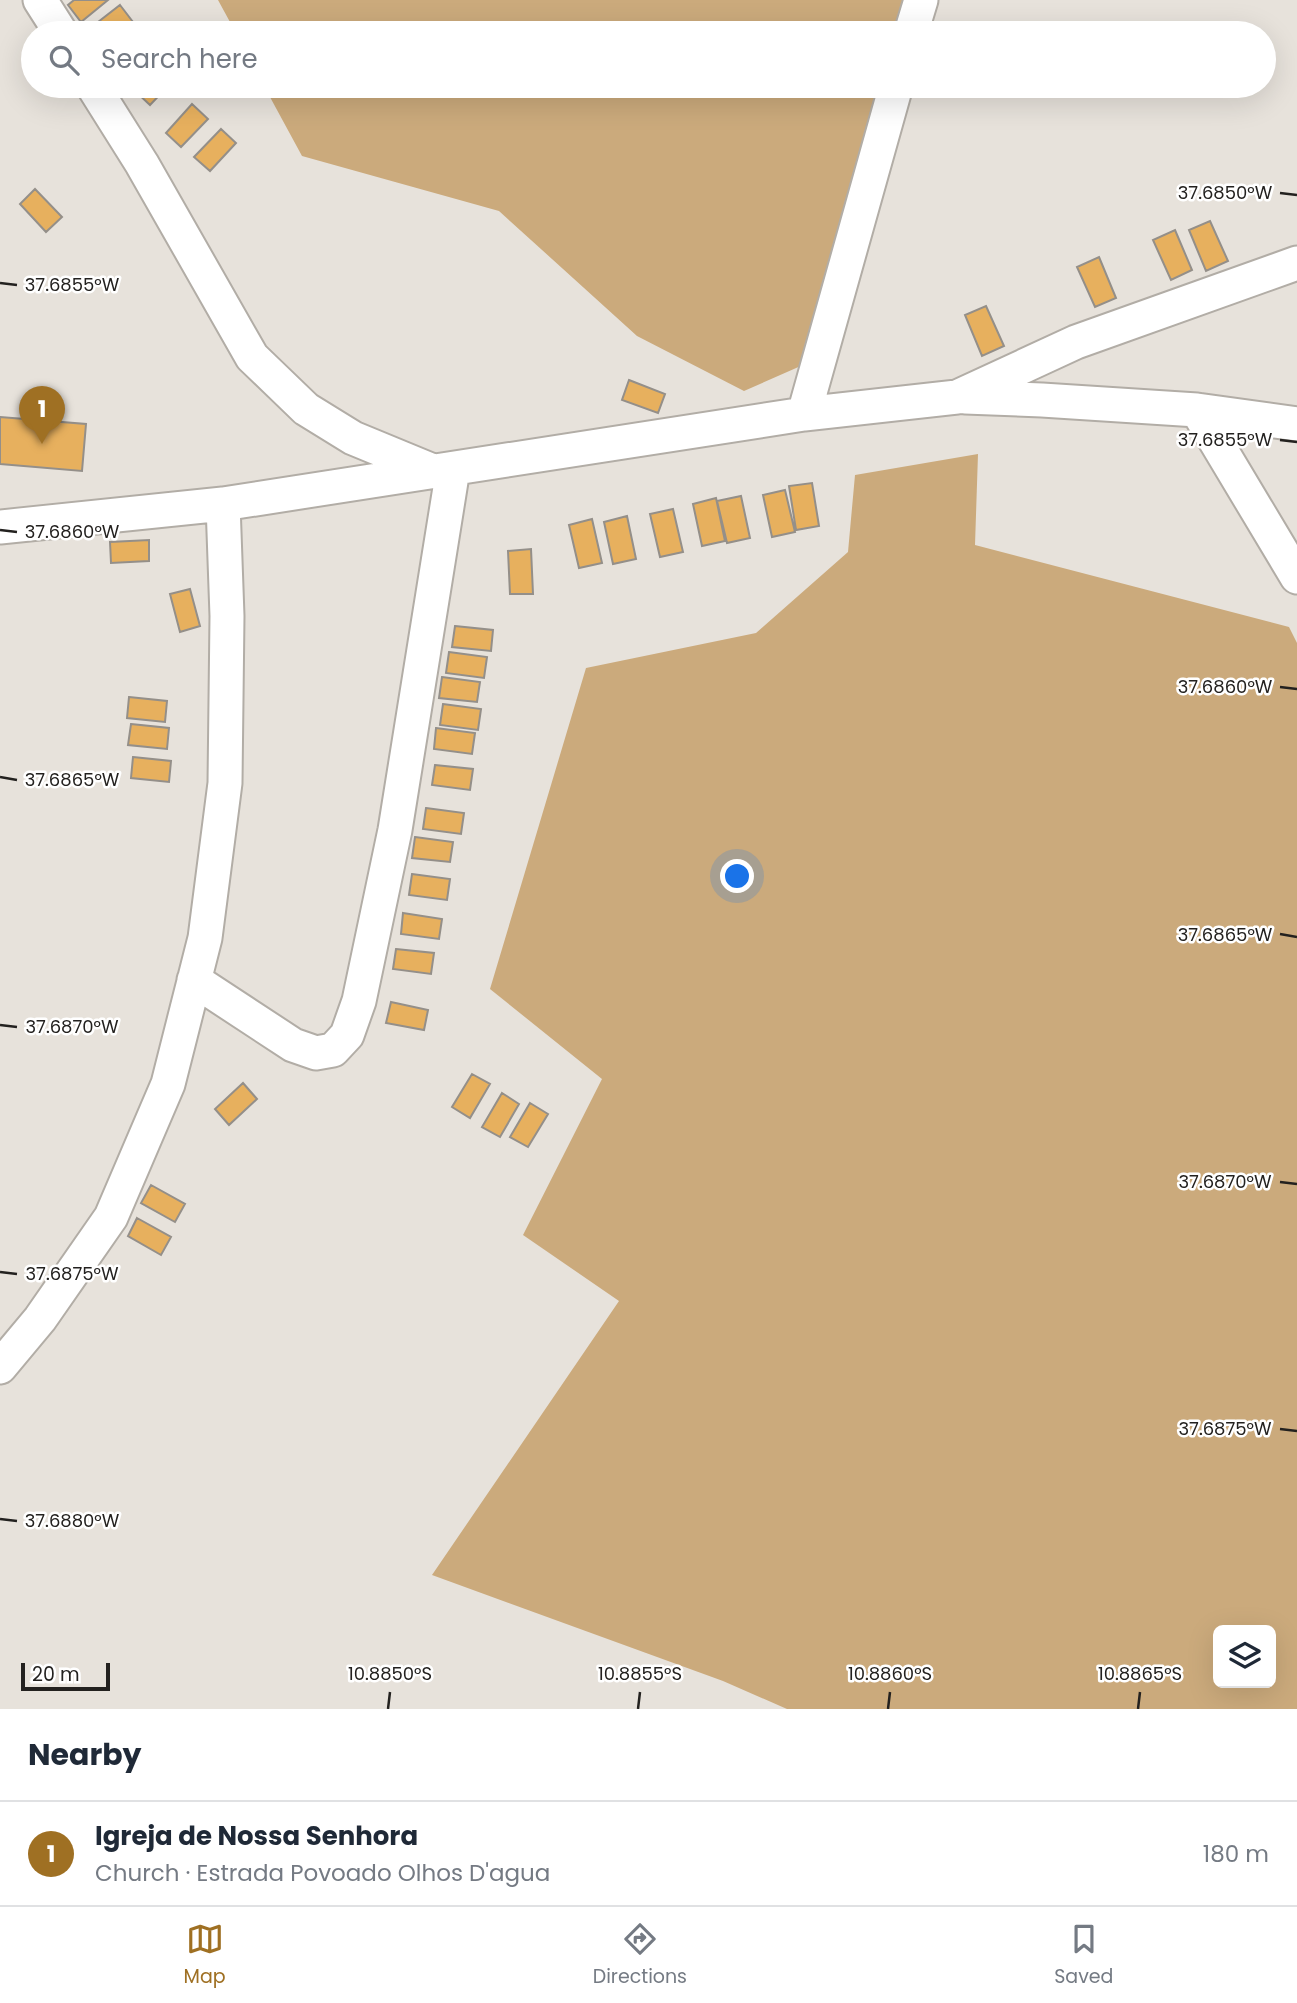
<!DOCTYPE html>
<html lang="en">
<head>
<meta charset="utf-8">
<style>
  body { margin:0; font-family:Poppins,sans-serif; background:#f6f6f7; color:#1f2937 }
  .controls { position:absolute; right:21px; bottom:21px; display:grid; overflow:hidden; border-radius:10px; box-shadow:0 7px 28px #0002 }
  .controls button { width:63px; height:63px; display:grid; place-items:center; padding:0; border:0; border-bottom:2px solid #e0e1e3; background:#fff; color:#1f2937; font:35px sans-serif }
  .scale { position:absolute; left:21px; bottom:18px; width:89px; box-sizing:border-box; padding-left:7px; border:4px solid #23211f; border-top:0; font-size:19px; line-height:24px; white-space:nowrap; color:#23211f; -webkit-text-stroke:5px #fff; paint-order:stroke }
  .you { position:absolute; left:738px; top:877px; width:24px; height:24px; margin:-18px; border:5px solid #fff; border-radius:50%; background:#1a73e8; box-shadow:0 0 0 10px #1a73e833 }
  .badge { display:grid; place-items:center; width:46px; height:46px; border-radius:50%; background:#9f7023; color:#fff; font-size:23px; font-weight:700 }
  .pin { position:absolute; translate:-50% -58px; filter:drop-shadow(0 2px 4px #0008) }
  .pin::after { content:''; position:absolute; top:37px; width:24px; height:21px; background:inherit; clip-path:polygon(0 0,100% 0,50% 100%) }
  .list { margin:0; padding:0; list-style:none }
  h2 { display:flex; justify-content:space-between; align-items:center; height:91px; margin:0; padding:0 28px; font-size:30px }
  h2 small { font-size:23px; font-weight:400; color:#747a83 }
  .list li { display:grid; grid-template-columns:46px 1fr auto; gap:21px; align-items:center; box-sizing:border-box; height:105px; padding:0 28px; border-top:2px solid #e0e1e3 }
  .list b { display:block; font-size:26px; white-space:nowrap }
  .list p { margin:0; font-size:23px; white-space:nowrap; color:#747a83 }
  .list em { font-size:23px; font-style:normal; color:#747a83 }
  .icon { flex:none; width:38px; height:38px; fill:none; stroke:currentColor; stroke-width:2; stroke-linecap:round; stroke-linejoin:round }
  .map { position:relative; flex:none; width:1297px; height:1709px; overflow:hidden }
  .search { position:absolute; background:#fff; box-shadow:0 7px 28px #0002; left:21px; right:21px; top:21px; height:77px; display:flex; align-items:center; gap:18px; box-sizing:border-box; padding:0 24px; border-radius:38px; color:#747a83; font-size:26px }
  .sheet { height:196px; background:#fff }
  nav { display:flex; justify-content:space-around; align-items:center; box-sizing:border-box; height:98px; border-top:2px solid #e0e1e3; background:#fff; font-size:19px; color:#747a83 }
  nav a { display:grid; justify-items:center; gap:4px }
  nav .on { color:#9f7023 }
  .map>svg:first-child { display:block }
  .green { fill:#cbaa7c; fill-rule:evenodd }
  .building { fill:#e7b05e; stroke:#948f89; stroke-width:2 }
  .lines { fill:none; stroke-linecap:round; stroke-linejoin:round }
  .minor-casing { stroke:#b2ada6; stroke-width:37 }
  .minor { stroke:#fff; stroke-width:33 }
  .ticks { fill:none; stroke:#23211f; stroke-width:2.5 }
  .ticks-label { font-size:18px; text-anchor:middle; fill:#23211f; stroke:#fff; stroke-width:5; stroke-linejoin:round; paint-order:stroke }
</style>
</head>
<body>
<div class="map">
<svg width="1297" height="1709" viewBox="0 0 1297 1709">
  <rect width="100%" height="100%" fill="#e7e2db"/>
  <path class="green" d="M 218,0 L 912,0 L 902,33 L 236,33 Z
    M 264,86 L 887,86 L 803,365 L 744,391 L 637,336 L 499,211 L 302,156 Z
    M 978,454 L 975,545 L 1289,627 L 1297,643 L 1297,1709 L 787,1709 L 723,1681 L 432,1575 L 619,1301 L 523,1235 L 602,1079 L 490,989 L 586,668 L 756,633 L 848,552 L 855,475 ZM 1271,1630 L 1271,1683 L 1218,1683 L 1218,1630 Z"/>
  <path class="building" d="M 74,0 L 108,0 L 81,22 L 68,5 Z
    M 120,5 L 133,22 L 118,33 L 93,33 L 89,29 Z
    M 139,86 L 168,86 L 150,105 L 135,91 Z
    M 192,104 L 208,119 L 181,147 L 166,133 Z
    M 221,129 L 236,143 L 210,171 L 194,157 Z
    M 35,189 L 62,217 L 46,232 L 20,204 Z
    M 1210,221 L 1228,261 L 1206,271 L 1189,230 Z
    M 1175,230 L 1192,270 L 1171,280 L 1153,240 Z
    M 1099,257 L 1116,298 L 1095,307 L 1077,267 Z
    M 986,306 L 1004,346 L 982,356 L 965,315 Z
    M 629,380 L 665,394 L 658,413 L 622,400 Z
    M 0,417 L 86,424 L 82,471 L 0,464 Z
    M 812,483 L 819,526 L 796,530 L 789,486 Z
    M 785,490 L 795,532 L 772,537 L 763,495 Z
    M 741,496 L 750,538 L 727,543 L 717,501 Z
    M 716,498 L 725,541 L 702,546 L 693,504 Z
    M 673,509 L 683,552 L 660,557 L 650,514 Z
    M 627,516 L 636,559 L 613,564 L 604,522 Z
    M 592,519 L 602,563 L 579,568 L 569,525 Z
    M 149,540 L 149,561 L 111,563 L 110,542 Z
    M 531,549 L 533,594 L 510,594 L 508,551 Z
    M 190,589 L 200,626 L 180,632 L 170,594 Z
    M 455,626 L 493,630 L 491,651 L 452,647 Z
    M 449,652 L 487,657 L 484,678 L 446,673 Z
    M 442,677 L 480,682 L 477,702 L 439,698 Z
    M 129,697 L 167,701 L 165,722 L 127,718 Z
    M 443,704 L 481,709 L 478,730 L 440,725 Z
    M 131,724 L 169,728 L 167,749 L 128,745 Z
    M 436,728 L 475,733 L 472,754 L 434,749 Z
    M 133,757 L 171,761 L 169,782 L 131,778 Z
    M 435,765 L 473,769 L 470,790 L 432,785 Z
    M 426,808 L 464,813 L 461,834 L 423,829 Z
    M 415,837 L 453,842 L 450,862 L 412,858 Z
    M 412,874 L 450,879 L 447,900 L 409,895 Z
    M 403,913 L 442,919 L 439,939 L 401,934 Z
    M 396,949 L 434,953 L 431,974 L 393,969 Z
    M 391,1002 L 428,1010 L 424,1030 L 386,1023 Z
    M 472,1074 L 490,1084 L 470,1118 L 452,1107 Z
    M 243,1083 L 257,1099 L 229,1125 L 215,1109 Z
    M 502,1093 L 519,1104 L 500,1137 L 482,1127 Z
    M 530,1103 L 548,1114 L 528,1147 L 510,1137 Z
    M 151,1185 L 185,1204 L 175,1222 L 141,1203 Z
    M 137,1218 L 171,1237 L 161,1255 L 128,1236 Z"/>
  <g class="lines">
    <defs>
      <path id="minor" d="M 40,0 L 61,33
        M 911,33 L 921,0
        M 93,86 L 142,164 L 252,357 L 306,409 L 353,438 L 433,471
        M 965,397 L 1042,400 L 1197,410 L 1297,424
        M 1197,410 L 1297,577
        M 804,414 L 896,86
        M 0,527 L 223,504 L 804,414 L 957,397 L 1076,342 L 1297,263
        M 194,980 L 293,1045 L 316,1053 L 333,1050 L 347,1035 L 359,1001 L 395,830 L 453,469
        M 0,1367 L 40,1319 L 111,1217 L 168,1084 L 205,938 L 225,783 L 227,616 L 223,504"/>
    </defs>
    <use href="#minor" class="minor-casing"/>
    <use href="#minor" class="minor"/>
  </g>
  <path class="ticks" d="M 1280,193 L 1297,195M 0,283 L 17,285M 1280,440 L 1297,442M 0,530 L 17,532M 1280,687 L 1297,689M 0,777 L 17,780M 1280,934 L 1297,937M 0,1025 L 17,1027M 1280,1182 L 1297,1184M 0,1272 L 17,1274M 1280,1429 L 1297,1431M 0,1519 L 17,1521M 388,1709 L 390,1692M 638,1709 L 640,1692M 888,1709 L 890,1692M 1138,1709 L 1140,1692"/>
  <g class="ticks-label">
    <text x="1225" y="199">37.6850°W</text>
    <text x="72" y="291">37.6855°W</text>
    <text x="1225" y="446">37.6855°W</text>
    <text x="72" y="538">37.6860°W</text>
    <text x="1225" y="693">37.6860°W</text>
    <text x="72" y="786">37.6865°W</text>
    <text x="1225" y="941">37.6865°W</text>
    <text x="72" y="1033">37.6870°W</text>
    <text x="1225" y="1188">37.6870°W</text>
    <text x="72" y="1280">37.6875°W</text>
    <text x="1225" y="1435">37.6875°W</text>
    <text x="72" y="1527">37.6880°W</text>
    <text x="390" y="1680">10.8850°S</text>
    <text x="640" y="1680">10.8855°S</text>
    <text x="890" y="1680">10.8860°S</text>
    <text x="1140" y="1680">10.8865°S</text>
  </g>
</svg>
<div class="controls">
<button><svg class="icon" aria-label="layers" viewBox="0 0 24 24"><path d="M12 4l9 5-9 5-9-5zM3 14l9 5 9-5"/></svg></button>
</div>
<div class="scale">20 m</div>
<div class="you"></div>
<div class="pin badge" style="left:42px;top:444px">1</div>
<div class="search"><svg class="icon" aria-label="search" viewBox="0 0 24 24"><circle cx="10" cy="10" r="6"/><path d="M15 15l6 6"/></svg>Search here</div>
</div>
<section class="sheet">
<h2>Nearby<small></small></h2>
<ul class="list">
<li><span class="badge">1</span><div><b>Igreja de Nossa Senhora</b><p>Church · Estrada Povoado Olhos D'agua</p></div><em>180 m</em></li>
</ul>
</section>
<nav>
<a class="on"><svg class="icon" aria-label="map" viewBox="0 0 24 24"><path d="M3 6l6-2 6 2 6-2v14l-6 2-6-2-6 2zM9 4v14M15 6v14"/></svg>Map</a>
<a><svg class="icon" aria-label="directions" viewBox="0 0 24 24"><path d="M12 3l9 9-9 9-9-9zM9 14v-3h6M13 9l2 2-2 2"/></svg>Directions</a>
<a><svg class="icon" aria-label="saved" viewBox="0 0 24 24"><path d="M7 4h10v16l-5-4-5 4z"/></svg>Saved</a>
</nav>
</body>
</html>
